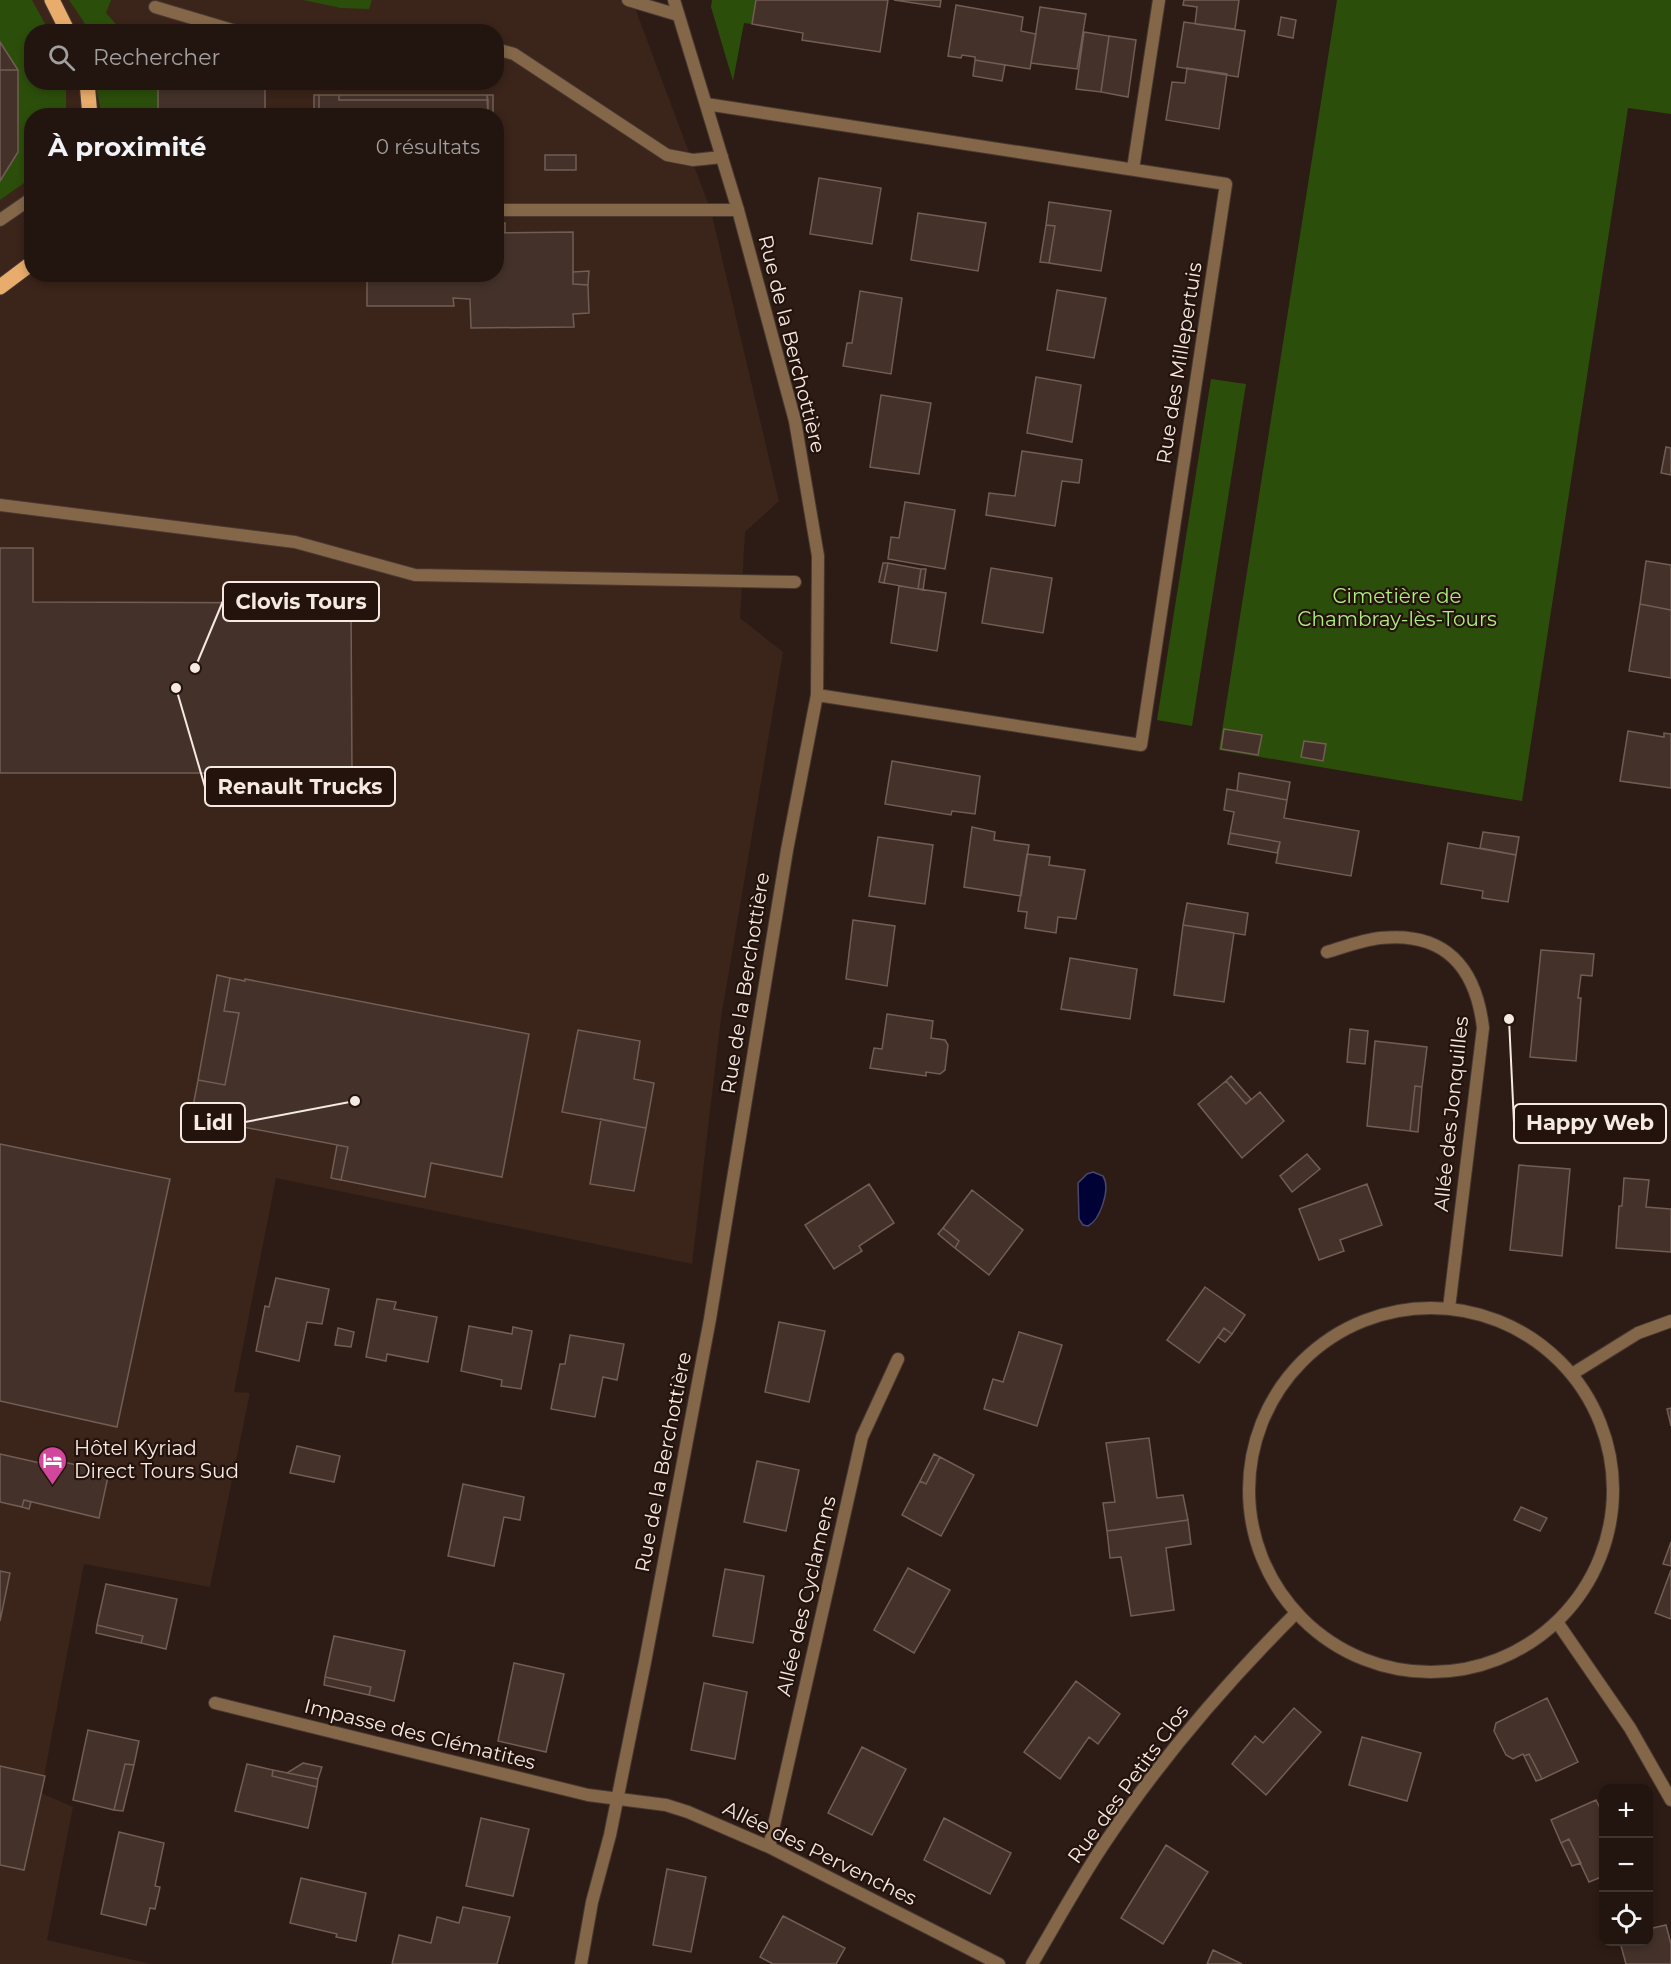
<!DOCTYPE html>
<html lang="fr">
<head>
<meta charset="utf-8">
<style>
  body { margin:0; font-family:Montserrat,sans-serif; background:#2e221e; color:#f1f3f6 }
  .controls { position:absolute; right:18px; bottom:18px; display:grid; overflow:hidden; border-radius:12px; box-shadow:0 3px 9px #0003 }
  .controls button { width:54px; height:54px; display:grid; place-items:center; padding:0; border:0; border-bottom:2px solid #3f3430; background:#221510; color:#f1f3f6; font:30px sans-serif }
  .list { margin:0; padding:0; list-style:none }
  h2 { display:flex; justify-content:space-between; align-items:center; height:78px; margin:0; padding:0 24px; font-size:26px }
  h2 small { font-size:20px; font-weight:400; color:#a29f9f }
  .icon { flex:none; width:33px; height:33px; fill:none; stroke:currentColor; stroke-width:2; stroke-linecap:round; stroke-linejoin:round }
  .map { position:relative; flex:none; width:1671px; height:1964px; overflow:hidden }
  .search { position:absolute; background:#221510; box-shadow:0 3px 9px #0003; left:24px; top:24px; width:480px; height:66px; display:flex; align-items:center; gap:15px; box-sizing:border-box; padding:0 21px; border-radius:24px; color:#a29f9f; font-size:22px }
  .panel { position:absolute; background:#221510; box-shadow:0 3px 9px #0003; left:24px; top:108px; width:480px; height:174px; border-radius:24px }
  .map>svg:first-child { display:block }
  .built { fill:#3b241a; fill-rule:evenodd }
  .green { fill:#2c4e0b }
  .water { fill:#000236; stroke:#4a476a; stroke-width:1.5 }
  .building { fill:#44322a; stroke:#715d54; stroke-width:1.5 }
  .lines { fill:none; stroke-linecap:round; stroke-linejoin:round }
  .service-casing { stroke:#493932; stroke-width:14 }
  .minor-casing { stroke:#493932; stroke-width:14 }
  .primary-casing { stroke:#493932; stroke-width:17 }
  .service { stroke:#836748; stroke-width:12 }
  .minor { stroke:#836748; stroke-width:12 }
  .primary { stroke:#e8ad6c; stroke-width:15 }
  .labels { text-anchor:middle; stroke-width:4.5; stroke-linejoin:round; paint-order:stroke }
  .street-label { font-size:20px; fill:#f5e9e4; stroke:#23130c }
  .park-label { font-size:20px; fill:#aced7d; stroke:#23130c }
  .poi-label { font-size:20px; fill:#f5e9e4; stroke:#23130c; text-anchor:start }
  .leader { fill:none; stroke:#f5e9e4; stroke-width:2 }
  .callout-dot { fill:#f5e9e4; stroke:#23130c; stroke-width:2 }
  .callout { fill:#23130c; stroke:#f5e9e4; stroke-width:2 }
  .callout-label { font-size:21px; text-anchor:middle; font-weight:bold; fill:#f5e9e4 }
</style>
</head>
<body>
<div class="map">
<svg width="1671" height="1964" viewBox="0 0 1671 1964">
  <rect width="100%" height="100%" fill="#2d1c15"/>
  <path class="built" d="M 0,0 L 632,0 L 711,211 L 779,501 L 745,532 L 740,618 L 783,652 L 721,1018 L 692,1264 L 276,1178 L 234,1392 L 250,1393 L 210,1587 L 84,1564 L 41,1793 L 73,1807 L 47,1940 L 151,1964 L 0,1964 ZM 32,32 L 496,32 L 496,82 L 32,82 ZM 32,116 L 496,116 L 496,274 L 32,274 Z"/>
  <path class="green" d="M 0,0 L 32,0 L 49,31 L 32,32 L 32,82 L 66,83 L 66,115 L 32,116 L 31,178 L 0,200 L 0,181 L 18,152 L 18,70 L 0,42 Z
    M 69,0 L 111,0 L 106,13 L 122,31 L 86,31 L 84,22 Z
    M 303,0 L 372,0 L 369,9 L 341,8 Z
    M 712,0 L 756,0 L 752,24 L 744,23 L 733,81 L 711,7 Z
    M 1337,0 L 1671,0 L 1671,114 L 1628,108 L 1522,801 L 1219,750 Z
    M 95,83 L 158,83 L 158,115 L 99,115 L 100,106 Z
    M 1211,379 L 1246,384 L 1192,726 L 1157,720 Z"/>
  <path class="water" d="M 1093,1172 L 1103,1176 C 1111,1189 1100,1220 1088,1226 L 1083,1225 L 1079,1219 L 1078,1183 L 1087,1174 Z"/>
  <path class="building" d="M 756,0 L 888,0 L 880,52 L 802,40 L 803,33 L 752,24 Z
    M 894,0 L 941,0 L 940,7 Z
    M 1184,0 L 1239,0 L 1235,29 L 1195,24 L 1197,7 L 1183,5 Z
    M 956,5 L 1023,17 L 1021,31 L 1036,34 L 1030,69 L 975,60 L 975,57 L 962,55 L 961,58 L 948,56 Z
    M 1040,7 L 1086,14 L 1077,69 L 1031,63 Z
    M 1281,17 L 1296,20 L 1293,38 L 1278,35 Z
    M 1184,22 L 1245,31 L 1238,77 L 1177,67 Z
    M 1084,32 L 1109,36 L 1101,92 L 1076,89 Z
    M 1109,36 L 1136,40 L 1128,97 L 1101,92 Z
    M 0,42 L 18,70 L 0,70 Z
    M 975,60 L 1005,65 L 1002,81 L 973,76 Z
    M 1187,68 L 1227,74 L 1219,129 L 1166,120 L 1172,82 L 1185,83 Z
    M 0,70 L 18,70 L 18,152 L 0,181 Z
    M 158,82 L 265,82 L 265,116 L 158,116 Z
    M 314,95 L 319,95 L 319,116 L 314,116 Z
    M 319,95 L 339,95 L 339,100 L 488,100 L 488,116 L 319,116 Z
    M 339,95 L 487,95 L 488,100 L 339,100 Z
    M 487,95 L 493,95 L 493,116 L 488,116 Z
    M 545,155 L 576,155 L 576,170 L 545,170 Z
    M 819,178 L 881,188 L 872,244 L 810,234 Z
    M 1049,202 L 1111,211 L 1101,271 L 1049,263 L 1055,226 L 1046,225 Z
    M 918,213 L 986,223 L 978,271 L 911,260 Z
    M 496,223 L 505,223 L 505,233 L 496,233 Z
    M 1046,225 L 1055,226 L 1049,263 L 1040,262 Z
    M 573,232 L 573,284 L 588,285 L 589,313 L 573,314 L 574,327 L 471,328 L 470,299 L 453,298 L 454,306 L 367,306 L 367,274 L 496,274 L 496,233 Z
    M 589,271 L 588,285 L 573,284 L 573,272 Z
    M 1057,290 L 1106,298 L 1094,358 L 1047,350 Z
    M 860,291 L 902,298 L 891,374 L 843,366 L 847,343 L 852,343 Z
    M 1036,377 L 1081,385 L 1072,442 L 1027,433 Z
    M 881,395 L 931,403 L 919,474 L 870,467 Z
    M 1666,447 L 1671,448 L 1671,475 L 1661,473 Z
    M 1022,451 L 1082,460 L 1079,483 L 1062,481 L 1055,526 L 986,515 L 989,493 L 1015,496 Z
    M 905,502 L 955,510 L 945,569 L 888,559 L 891,537 L 899,538 Z
    M 0,548 L 33,548 L 33,602 L 351,603 L 352,773 L 0,773 Z
    M 1646,561 L 1671,565 L 1671,610 L 1640,604 Z
    M 883,563 L 888,563 L 884,583 L 879,582 Z
    M 888,563 L 921,569 L 918,589 L 884,583 Z
    M 991,568 L 1052,578 L 1043,633 L 982,623 Z
    M 921,569 L 926,569 L 923,590 L 918,589 Z
    M 899,586 L 946,593 L 937,651 L 891,643 Z
    M 1640,604 L 1671,610 L 1671,678 L 1629,671 Z
    M 1224,729 L 1262,735 L 1258,755 L 1221,749 Z
    M 1628,731 L 1664,737 L 1664,733 L 1671,734 L 1671,788 L 1620,781 Z
    M 1304,741 L 1326,744 L 1323,761 L 1301,757 Z
    M 892,761 L 980,776 L 975,814 L 952,811 L 951,815 L 885,804 Z
    M 1239,773 L 1290,782 L 1287,800 L 1237,791 Z
    M 1227,789 L 1287,800 L 1284,818 L 1359,831 L 1351,876 L 1276,863 L 1280,842 L 1230,833 L 1234,812 L 1224,810 Z
    M 972,827 L 995,832 L 994,840 L 1029,845 L 1021,896 L 964,887 Z
    M 1483,832 L 1519,837 L 1516,855 L 1480,848 Z
    M 1230,833 L 1280,842 L 1277,853 L 1228,844 Z
    M 878,837 L 933,845 L 925,904 L 869,896 Z
    M 1448,843 L 1516,855 L 1508,902 L 1482,898 L 1483,891 L 1441,884 Z
    M 1027,854 L 1050,857 L 1049,865 L 1085,870 L 1076,919 L 1058,917 L 1056,933 L 1025,928 L 1027,912 L 1018,911 Z
    M 1187,903 L 1248,913 L 1245,935 L 1183,925 Z
    M 853,920 L 895,926 L 887,986 L 846,979 Z
    M 1183,925 L 1234,933 L 1224,1002 L 1174,995 Z
    M 1541,950 L 1594,954 L 1592,976 L 1581,975 L 1578,998 L 1581,998 L 1576,1061 L 1530,1057 Z
    M 1070,958 L 1137,969 L 1130,1019 L 1061,1009 Z
    M 217,975 L 230,978 L 224,1011 L 239,1013 L 225,1085 L 198,1080 Z
    M 230,978 L 245,981 L 245,979 L 529,1034 L 502,1177 L 431,1163 L 425,1197 L 341,1180 L 348,1147 L 191,1117 L 198,1080 L 225,1085 L 239,1013 L 224,1011 Z
    M 887,1014 L 933,1021 L 931,1038 L 945,1040 L 948,1045 L 945,1070 L 940,1074 L 926,1072 L 926,1076 L 870,1068 L 874,1048 L 882,1049 Z
    M 1350,1029 L 1368,1031 L 1365,1064 L 1347,1062 Z
    M 578,1030 L 640,1041 L 634,1079 L 654,1083 L 646,1128 L 562,1112 Z
    M 1375,1041 L 1427,1047 L 1422,1087 L 1415,1086 L 1410,1131 L 1367,1126 Z
    M 1231,1076 L 1251,1099 L 1246,1104 L 1226,1081 Z
    M 1226,1081 L 1246,1104 L 1260,1092 L 1284,1121 L 1242,1158 L 1198,1104 Z
    M 1415,1086 L 1422,1087 L 1418,1132 L 1410,1131 Z
    M 601,1119 L 646,1128 L 634,1191 L 590,1184 Z
    M 0,1144 L 170,1179 L 117,1427 L 0,1401 Z
    M 337,1145 L 348,1147 L 341,1180 L 331,1178 Z
    M 1307,1154 L 1320,1169 L 1292,1192 L 1280,1176 Z
    M 1519,1165 L 1570,1169 L 1562,1256 L 1510,1250 Z
    M 1624,1178 L 1649,1180 L 1646,1207 L 1671,1209 L 1671,1252 L 1616,1248 L 1619,1206 L 1622,1206 Z
    M 869,1184 L 894,1223 L 859,1246 L 862,1251 L 834,1269 L 805,1225 Z
    M 1367,1184 L 1382,1225 L 1340,1240 L 1344,1251 L 1319,1260 L 1299,1209 Z
    M 972,1190 L 1023,1230 L 989,1275 L 955,1248 L 959,1241 L 943,1228 Z
    M 943,1228 L 959,1241 L 955,1248 L 938,1234 Z
    M 276,1278 L 329,1289 L 322,1324 L 307,1322 L 299,1361 L 256,1351 L 265,1306 L 269,1307 Z
    M 1205,1287 L 1245,1315 L 1232,1334 L 1224,1328 L 1199,1363 L 1167,1340 Z
    M 377,1299 L 396,1302 L 394,1309 L 437,1317 L 428,1362 L 387,1354 L 386,1361 L 366,1357 Z
    M 779,1322 L 825,1331 L 809,1402 L 765,1392 Z
    M 469,1326 L 512,1334 L 513,1327 L 532,1331 L 521,1389 L 501,1386 L 502,1380 L 461,1371 Z
    M 338,1328 L 354,1332 L 351,1347 L 335,1345 Z
    M 1224,1328 L 1232,1334 L 1225,1342 L 1218,1337 Z
    M 1019,1332 L 1062,1345 L 1037,1426 L 984,1409 L 993,1379 L 1003,1382 Z
    M 570,1335 L 624,1344 L 617,1380 L 603,1377 L 595,1417 L 551,1409 L 560,1364 L 565,1364 Z
    M 1671,1408 L 1671,1426 L 1667,1409 Z
    M 1149,1438 L 1157,1498 L 1183,1495 L 1188,1520 L 1107,1531 L 1103,1503 L 1115,1502 L 1106,1443 Z
    M 297,1446 L 340,1456 L 334,1482 L 290,1473 Z
    M 0,1454 L 40,1463 L 40,1457 L 109,1472 L 99,1518 L 24,1500 L 22,1507 L 0,1502 Z
    M 934,1454 L 940,1457 L 926,1484 L 920,1481 Z
    M 940,1457 L 974,1475 L 941,1536 L 902,1515 L 920,1481 L 926,1484 Z
    M 757,1461 L 799,1470 L 786,1531 L 744,1522 Z
    M 463,1484 L 524,1497 L 520,1520 L 504,1517 L 494,1566 L 448,1556 Z
    M 24,1500 L 31,1502 L 29,1509 L 22,1507 Z
    M 1521,1507 L 1547,1518 L 1540,1531 L 1514,1520 Z
    M 1188,1520 L 1191,1544 L 1166,1548 L 1174,1610 L 1131,1616 L 1121,1557 L 1110,1558 L 1107,1531 Z
    M 1671,1542 L 1671,1566 L 1663,1564 Z
    M 908,1568 L 950,1590 L 914,1653 L 874,1630 Z
    M 725,1569 L 764,1576 L 753,1643 L 713,1636 Z
    M 1671,1570 L 1671,1619 L 1655,1613 Z
    M 0,1571 L 10,1573 L 0,1621 Z
    M 106,1584 L 177,1599 L 166,1649 L 141,1643 L 143,1636 L 97,1625 Z
    M 97,1625 L 143,1636 L 141,1643 L 96,1633 Z
    M 334,1636 L 405,1651 L 394,1701 L 369,1695 L 371,1687 L 325,1677 Z
    M 514,1663 L 564,1674 L 546,1752 L 498,1741 Z
    M 325,1677 L 371,1687 L 369,1695 L 324,1685 Z
    M 1076,1681 L 1120,1714 L 1098,1744 L 1089,1737 L 1060,1779 L 1024,1752 Z
    M 704,1683 L 747,1692 L 735,1759 L 691,1750 Z
    M 1547,1698 L 1578,1762 L 1542,1779 L 1529,1754 L 1524,1756 L 1523,1754 L 1513,1759 L 1506,1755 L 1494,1731 L 1496,1723 Z
    M 1294,1708 L 1321,1732 L 1266,1795 L 1232,1764 L 1255,1736 L 1263,1743 Z
    M 88,1730 L 139,1741 L 134,1765 L 125,1764 L 114,1810 L 73,1800 Z
    M 1362,1737 L 1421,1753 L 1407,1801 L 1349,1785 Z
    M 862,1747 L 906,1769 L 872,1835 L 828,1813 Z
    M 1529,1754 L 1542,1779 L 1536,1781 L 1524,1756 Z
    M 303,1763 L 322,1767 L 318,1779 L 287,1773 Z
    M 125,1764 L 134,1765 L 123,1811 L 114,1810 Z
    M 247,1764 L 273,1770 L 272,1776 L 317,1787 L 308,1828 L 235,1811 Z
    M 0,1766 L 45,1776 L 24,1870 L 0,1865 Z
    M 273,1770 L 318,1779 L 317,1787 L 272,1776 Z
    M 1596,1800 L 1604,1816 L 1604,1876 L 1589,1882 L 1569,1839 L 1561,1843 L 1551,1820 Z
    M 481,1818 L 529,1829 L 513,1896 L 466,1886 Z
    M 944,1818 L 1011,1853 L 990,1894 L 924,1860 Z
    M 119,1832 L 164,1843 L 155,1886 L 160,1887 L 155,1909 L 150,1908 L 146,1925 L 101,1914 Z
    M 1569,1839 L 1581,1863 L 1572,1866 L 1561,1843 Z
    M 1166,1845 L 1208,1872 L 1163,1944 L 1121,1918 Z
    M 667,1869 L 706,1877 L 691,1952 L 653,1945 Z
    M 301,1878 L 366,1893 L 356,1941 L 336,1937 L 337,1934 L 290,1923 Z
    M 463,1907 L 510,1917 L 497,1964 L 392,1964 L 399,1935 L 431,1943 L 437,1917 L 459,1923 Z
    M 783,1916 L 845,1948 L 836,1964 L 773,1964 L 760,1957 Z
    M 1666,1925 L 1671,1944 L 1671,1964 L 1626,1964 L 1620,1942 L 1648,1942 L 1648,1929 Z
    M 1213,1950 L 1242,1964 L 1207,1964 Z"/>
  <g class="lines">
    <defs>
      <path id="service" d="M 155,7 L 239,32
        M 496,49 L 514,54 L 667,155 L 693,160 L 722,157
        M 496,210 L 738,210
        M 0,220 L 32,198
        M 0,505 L 295,542 L 415,575 L 795,582"/>
      <path id="minor" d="M 628,0 L 678,15
        M 706,104 L 1226,184 L 1141,745 L 817,695
        M 1133,169 L 1159,0
        M 1327,952 C 1344,947 1362,940 1380,938 C 1445,931 1476,967 1483,1028 L 1449,1308
        M1249 1490a182 182 0 1 1 364 0a182 182 0 1 1-364 0Z
        M 1572,1374 L 1638,1333 L 1671,1321
        M 1557,1622 L 1630,1728 L 1671,1800
        M 215,1703 L 588,1795 L 666,1805 L 688,1812 L 769,1847 L 999,1964
        M 769,1847 L 862,1437 L 898,1359
        M 581,1964 L 592,1902 L 610,1835 L 645,1662 L 710,1319 L 787,850 L 817,695 L 818,556 L 795,421 L 738,210 L 674,0
        M 1032,1964 C 1055,1925 1077,1885 1102,1847 C 1158,1762 1224,1685 1296,1613"/>
      <path id="primary" d="M 52,0 L 68,32
        M 87,82 L 90,116
        M 0,287 L 32,263"/>
    </defs>
    <use href="#service" class="service-casing"/>
    <use href="#minor" class="minor-casing"/>
    <use href="#primary" class="primary-casing"/>
    <use href="#service" class="service"/>
    <use href="#minor" class="minor"/>
    <use href="#primary" class="primary"/>
  </g>
  <defs>
    <symbol id="hotel-pin" viewBox="-11 -11 22 30"><path d="M0 17L-7.5 6A9.5 9.5 0 1 1 7.5 6Z" fill="#d1479c" stroke="#23130c"/><path d="M-6-4.5h1.5V1H6V5H4.5V3h-9V5H-6ZM-4 0a1.8 1.8 0 1 1 3.6 0ZM.5 0V-2.5h3Q6-2.5 6 0Z" fill="#fff"/></symbol>
  </defs>
  <g fill-rule="evenodd">
    <use href="#hotel-pin" x="36" y="1444" width="33" height="45"/>
  </g>
  <g class="labels">
    <g class="street-label">
      <text transform="translate(792 344) rotate(76)" y="7">Rue de la Berchottière</text>
      <text transform="translate(1179 363) rotate(-81)" y="7">Rue des Millepertuis</text>
      <text transform="translate(745 983) rotate(-81)" y="7">Rue de la Berchottière</text>
      <text transform="translate(1451 1114) rotate(-84)" y="7">Allée des Jonquilles</text>
      <text transform="translate(663 1462) rotate(-79)" y="7">Rue de la Berchottière</text>
      <text transform="translate(806 1596) rotate(-77)" y="7">Allée des Cyclamens</text>
      <text transform="translate(420 1734) rotate(14)" y="7">Impasse des Clématites</text>
      <text transform="translate(1128 1784) rotate(-54)" y="7">Rue des Petits Clos</text>
      <text transform="translate(820 1853) rotate(26)" y="7">Allée des Pervenches</text>
    </g>
    <g class="park-label">
      <text x="1397" y="603">Cimetière de<tspan x="1397" dy="23">Chambray-lès-Tours</tspan></text>
    </g>
    <g class="poi-label">
      <text x="74" y="1455">Hôtel Kyriad<tspan x="74" dy="23">Direct Tours Sud</tspan></text>
    </g>
  </g>
  <path class="leader" d="M195 668L223 601M176 688L205 787M355 1101L245 1122M1509 1019L1514 1123"/>
  <g class="callout-dot">
    <circle cx="195" cy="668" r="6"/>
    <circle cx="176" cy="688" r="6"/>
    <circle cx="355" cy="1101" r="6"/>
    <circle cx="1509" cy="1019" r="6"/>
  </g>
  <g class="callout">
    <rect x="223" y="582" width="156" height="39" rx="6"/>
    <rect x="205" y="767" width="190" height="39" rx="6"/>
    <rect x="181" y="1103" width="64" height="39" rx="6"/>
    <rect x="1514" y="1104" width="152" height="39" rx="6"/>
  </g>
  <g class="callout-label">
    <text x="301" y="609">Clovis Tours</text>
    <text x="300" y="794">Renault Trucks</text>
    <text x="213" y="1130">Lidl</text>
    <text x="1590" y="1130">Happy Web</text>
  </g>
</svg>
<div class="controls">
<button>+</button>
<button>−</button>
<button><svg class="icon" aria-label="locate" viewBox="0 0 24 24"><circle cx="12" cy="12" r="6"/><path d="M12 2v4M12 18v4M2 12h4M18 12h4"/></svg></button>
</div>
<div class="search"><svg class="icon" aria-label="search" viewBox="0 0 24 24"><circle cx="10" cy="10" r="6"/><path d="M15 15l6 6"/></svg>Rechercher</div>
<section class="panel">
<h2>À proximité<small>0 résultats</small></h2>
<ul class="list">
</ul>
</section>
</div>
</body>
</html>
